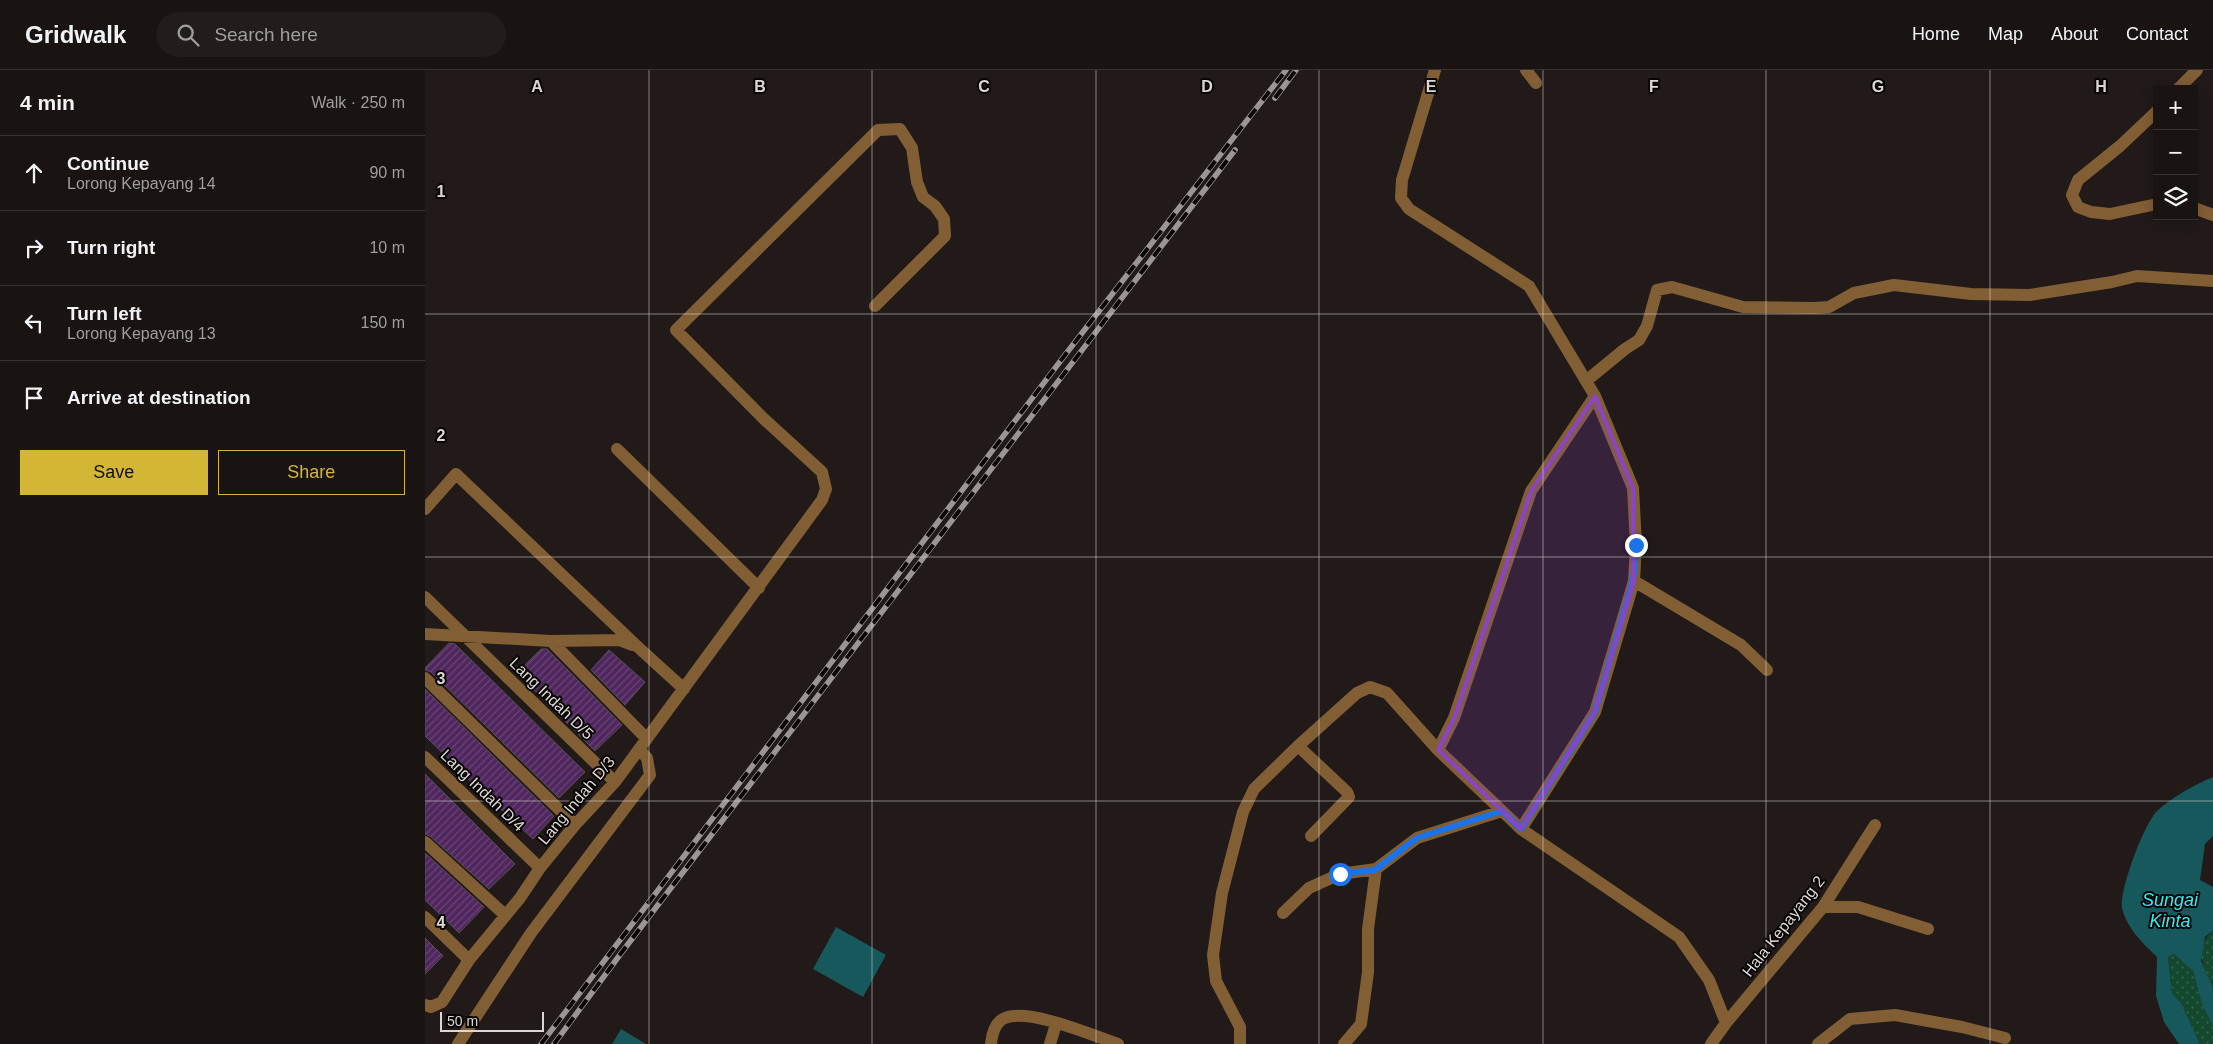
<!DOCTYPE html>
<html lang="en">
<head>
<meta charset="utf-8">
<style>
  body { margin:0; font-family:Arial,sans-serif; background:#221d1b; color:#f1f3f6 }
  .controls { position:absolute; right:15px; top:15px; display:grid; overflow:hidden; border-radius:0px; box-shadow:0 2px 12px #0003 }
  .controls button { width:45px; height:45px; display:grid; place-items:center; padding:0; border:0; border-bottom:1px solid #373332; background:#191412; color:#f1f3f6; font:25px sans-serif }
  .scale { position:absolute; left:15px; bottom:12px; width:104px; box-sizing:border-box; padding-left:5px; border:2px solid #dcd7d5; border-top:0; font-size:14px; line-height:18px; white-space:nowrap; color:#dcd7d5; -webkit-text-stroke:4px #080605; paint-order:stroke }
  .stop { position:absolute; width:15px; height:15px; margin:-11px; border:4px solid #1a73e8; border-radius:50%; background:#fff }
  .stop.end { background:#1a73e8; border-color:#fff; box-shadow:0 1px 5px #0008 }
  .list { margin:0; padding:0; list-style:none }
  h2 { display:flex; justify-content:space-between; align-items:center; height:65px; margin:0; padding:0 20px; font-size:21px }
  h2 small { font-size:16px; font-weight:400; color:#9f9e9f }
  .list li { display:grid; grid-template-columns:32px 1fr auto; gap:15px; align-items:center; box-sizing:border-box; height:75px; padding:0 20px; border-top:1px solid #373332 }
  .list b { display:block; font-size:19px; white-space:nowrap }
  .list p { margin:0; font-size:16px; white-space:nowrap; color:#9f9e9f }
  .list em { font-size:16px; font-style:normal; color:#9f9e9f }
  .actions { display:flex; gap:10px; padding:15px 20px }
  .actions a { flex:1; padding:11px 0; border:1px solid #d4b635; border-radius:0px; text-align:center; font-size:18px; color:#d4b635 }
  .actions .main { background:#d4b635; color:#111 }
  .icon { flex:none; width:28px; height:28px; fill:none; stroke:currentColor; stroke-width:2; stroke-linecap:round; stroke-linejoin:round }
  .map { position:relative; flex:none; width:1788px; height:974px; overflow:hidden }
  header { display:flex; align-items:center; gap:30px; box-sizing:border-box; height:70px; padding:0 25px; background:#191412; border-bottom:1px solid #373332 }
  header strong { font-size:24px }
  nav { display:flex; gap:28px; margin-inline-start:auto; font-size:18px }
  .search { width:350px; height:45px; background:#221d1b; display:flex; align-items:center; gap:12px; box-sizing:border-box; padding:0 18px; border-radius:28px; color:#9f9e9f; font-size:19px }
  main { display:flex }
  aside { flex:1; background:#191412 }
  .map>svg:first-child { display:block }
  .grass { fill:url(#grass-dots) }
  .water { fill:#16585b }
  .building { fill:url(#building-hatch); stroke:#534f55 }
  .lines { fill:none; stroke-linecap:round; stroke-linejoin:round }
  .minor { stroke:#825e35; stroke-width:12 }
  .rail-casing { stroke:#9b9593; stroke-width:5.5 }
  .rail { stroke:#080605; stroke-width:4; stroke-dasharray:11; stroke-linecap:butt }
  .route { stroke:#1a73e8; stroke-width:6 }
  .marked { fill:#8a46c2; fill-opacity:0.2; stroke:#8a46c2; stroke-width:4; stroke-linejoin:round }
  .grid { fill:none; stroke:#dcd7d5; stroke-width:1; stroke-opacity:0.55 }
  .labels { text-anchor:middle; stroke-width:4; stroke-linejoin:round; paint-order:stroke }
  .street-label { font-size:16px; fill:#dcd7d5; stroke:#080605 }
  .water-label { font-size:18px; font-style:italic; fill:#3aeaf4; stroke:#080605 }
  .grid-label { font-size:16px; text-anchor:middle; font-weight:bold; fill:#dcd7d5; stroke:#080605; stroke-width:4; stroke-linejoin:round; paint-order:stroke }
</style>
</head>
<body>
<header>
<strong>Gridwalk</strong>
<div class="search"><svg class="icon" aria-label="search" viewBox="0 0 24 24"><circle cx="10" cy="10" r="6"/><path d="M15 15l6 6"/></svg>Search here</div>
<nav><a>Home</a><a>Map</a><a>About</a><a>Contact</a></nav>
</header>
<main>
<aside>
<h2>4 min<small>Walk · 250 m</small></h2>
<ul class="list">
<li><svg class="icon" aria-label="ahead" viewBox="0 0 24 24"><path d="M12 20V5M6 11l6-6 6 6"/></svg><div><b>Continue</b><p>Lorong Kepayang 14</p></div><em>90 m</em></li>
<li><svg class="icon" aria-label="right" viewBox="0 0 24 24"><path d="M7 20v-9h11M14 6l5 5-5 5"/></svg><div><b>Turn right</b></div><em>10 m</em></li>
<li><svg class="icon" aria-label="left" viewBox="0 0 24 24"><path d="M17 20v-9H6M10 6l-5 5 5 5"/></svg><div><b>Turn left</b><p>Lorong Kepayang 13</p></div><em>150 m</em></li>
<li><svg class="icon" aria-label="arrive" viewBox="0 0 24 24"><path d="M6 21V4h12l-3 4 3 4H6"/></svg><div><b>Arrive at destination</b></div></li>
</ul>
<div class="actions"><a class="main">Save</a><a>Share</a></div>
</aside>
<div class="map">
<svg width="1788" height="974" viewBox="0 0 1788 974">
  <defs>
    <pattern id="grass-dots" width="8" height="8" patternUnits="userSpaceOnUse" patternTransform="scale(1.25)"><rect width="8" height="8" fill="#13482e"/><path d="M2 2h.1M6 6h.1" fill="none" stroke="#35624b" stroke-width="1.8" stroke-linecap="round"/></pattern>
    <pattern id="building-hatch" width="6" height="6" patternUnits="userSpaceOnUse" patternTransform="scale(1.25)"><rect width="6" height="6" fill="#50265f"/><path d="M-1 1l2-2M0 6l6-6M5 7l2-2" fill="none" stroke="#694575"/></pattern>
  </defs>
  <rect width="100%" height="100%" fill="#211a18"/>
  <path class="grass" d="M 1788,860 L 1788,918 C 1778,897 1768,879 1788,860 Z
    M 1749,884 L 1768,901 L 1777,935 L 1788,956 L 1788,974 L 1774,974 L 1756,933 L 1747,923 L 1743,887 Z"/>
  <path class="water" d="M 1788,707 L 1788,766 L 1780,774 L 1775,810 L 1788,817 L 1788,860 L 1780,867 L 1776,891 L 1788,918 L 1788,956 L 1777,935 L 1768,901 L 1749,884 L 1743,887 L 1747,923 L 1756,933 L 1773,970 L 1774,974 L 1754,974 L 1739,952 L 1731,926 L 1732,887 C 1718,873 1702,859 1697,838 C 1694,820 1719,754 1732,741 C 1746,728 1770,714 1788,707 Z
    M 411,857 L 461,885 L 438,927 L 388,899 Z
    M 196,959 L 221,974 L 187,974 Z"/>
  <path class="building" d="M 24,573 L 30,574 L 160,702 L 134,728 L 6,602 L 0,600 L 0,598 Z
    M 116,579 L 122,579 L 197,655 L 170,681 L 92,603 Z
    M 184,580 L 220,612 L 200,635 L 166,600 Z
    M 0,619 L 129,746 L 108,769 L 29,696 L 30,695 L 0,666 Z
    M 0,704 L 90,794 L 64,819 L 5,766 L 0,764 Z
    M 0,783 L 59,837 L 34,863 L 0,830 Z
    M 0,868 L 18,886 L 0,904 Z"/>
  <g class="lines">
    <path class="minor" d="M 1010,0 L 977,110 L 976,128 L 984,139 L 1104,216 L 1170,326 L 1208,418 L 1211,475 L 1209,511 L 1170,642 L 1096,759
      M 1101,0 L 1111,13
      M 1753,19 L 1772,0
      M 1732,41 L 1695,76 L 1653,110 L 1647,125 L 1653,137 L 1666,142 L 1685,144 L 1732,134
      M 1769,138 L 1788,145
      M 1161,311 L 1200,279 L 1214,270 L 1222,256 L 1232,220 L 1247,217 L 1318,237 L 1389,238 L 1404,237 L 1429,223 L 1469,215 L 1546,224 L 1605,225 L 1687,212 L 1712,206 L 1788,211
      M 192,379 L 334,518
      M 0,439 L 31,404 L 214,578 L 259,619
      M 1209,511 L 1316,575 L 1342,600
      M 0,527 L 190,712
      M 0,564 L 126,571 L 194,570 L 207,575
      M 126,571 L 222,669
      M 0,608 L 150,755
      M 873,676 L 922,722 L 924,727 L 886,766
      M 1013,680 L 1029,648 L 1106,421 L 1170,326
      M 0,687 L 115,798
      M 0,772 L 80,845
      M 1398,837 L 1433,837 L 1503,859
      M 858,843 L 884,818 L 915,804 L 951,799 L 992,768 L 1077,741
      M 0,847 L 44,890
      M 0,935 L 6,937 L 17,932 L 44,890 L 95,828 L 115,798 L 150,755 L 190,712 L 397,430 L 401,419 L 397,402 L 339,349 L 251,260 L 453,60 L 475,59 L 487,78 L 492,112 L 498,127 L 510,136 L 519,149 L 520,166 L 450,236
      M 33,974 L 106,863 L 225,705 L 222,688 L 214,679
      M 566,974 C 567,964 570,952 580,948 C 605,938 666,965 693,974
      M 625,974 L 631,954
      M 815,974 L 815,957 L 791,911 L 788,885 L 797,823 L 818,742 L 829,719 L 873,676 L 932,623 L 945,617 L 962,623 L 1013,680 L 1096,759 L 1254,867 L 1284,910 L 1301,953
      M 919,974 L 936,954 L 943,902 L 943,859 L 951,799
      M 1286,974 L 1301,953 L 1398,837 L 1450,755
      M 1393,974 L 1425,949 L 1470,945 L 1537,957 L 1580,968"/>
    <defs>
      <path id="rail" d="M 850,28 L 871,0
        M 116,974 L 640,285 L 861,0
        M 129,974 L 197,882 L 810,80"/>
    </defs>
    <use href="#rail" class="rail-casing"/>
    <use href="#rail" class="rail"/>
  </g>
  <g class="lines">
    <path class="route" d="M 915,804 L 950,800 L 992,768 L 1077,741 L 1096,759 L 1170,642 L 1208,511 L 1211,475"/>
  </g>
  <path class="marked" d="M 1170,326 L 1208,418 L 1209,511 L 1170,642 L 1096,759 L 1013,680 L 1029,648 L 1106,421 Z"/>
  <path class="grid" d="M 224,0 L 224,974M 447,0 L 447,974M 671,0 L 671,974M 894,0 L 894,974M 1118,0 L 1118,974M 1341,0 L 1341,974M 1565,0 L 1565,974M 0,244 L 1788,244M 0,487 L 1788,487M 0,731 L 1788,731"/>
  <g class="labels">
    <g class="street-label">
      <text transform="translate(127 628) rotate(44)" y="6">Lang Indah D/5</text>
      <text transform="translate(58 720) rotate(44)" y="6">Lang Indah D/4</text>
      <text transform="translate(151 730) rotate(-50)" y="6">Lang Indah D/3</text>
      <text transform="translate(1358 856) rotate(-52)" y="6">Hala Kepayang 2</text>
    </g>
    <g class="water-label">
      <text x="1745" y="836">Sungai<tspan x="1745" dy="21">Kinta</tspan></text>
    </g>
  </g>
  <g class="grid-label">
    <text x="112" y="22">A</text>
    <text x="335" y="22">B</text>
    <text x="559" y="22">C</text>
    <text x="782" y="22">D</text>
    <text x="1006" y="22">E</text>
    <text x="1229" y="22">F</text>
    <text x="1453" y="22">G</text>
    <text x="1676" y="22">H</text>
    <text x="16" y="127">1</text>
    <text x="16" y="371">2</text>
    <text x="16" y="614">3</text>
    <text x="16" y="858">4</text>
  </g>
</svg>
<div class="controls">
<button>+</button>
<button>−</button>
<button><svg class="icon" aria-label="layers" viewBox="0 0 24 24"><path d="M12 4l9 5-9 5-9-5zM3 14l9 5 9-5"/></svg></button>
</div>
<div class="scale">50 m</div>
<div class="stop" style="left:915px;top:804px"></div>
<div class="stop end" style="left:1211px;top:475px"></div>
</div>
</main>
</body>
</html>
